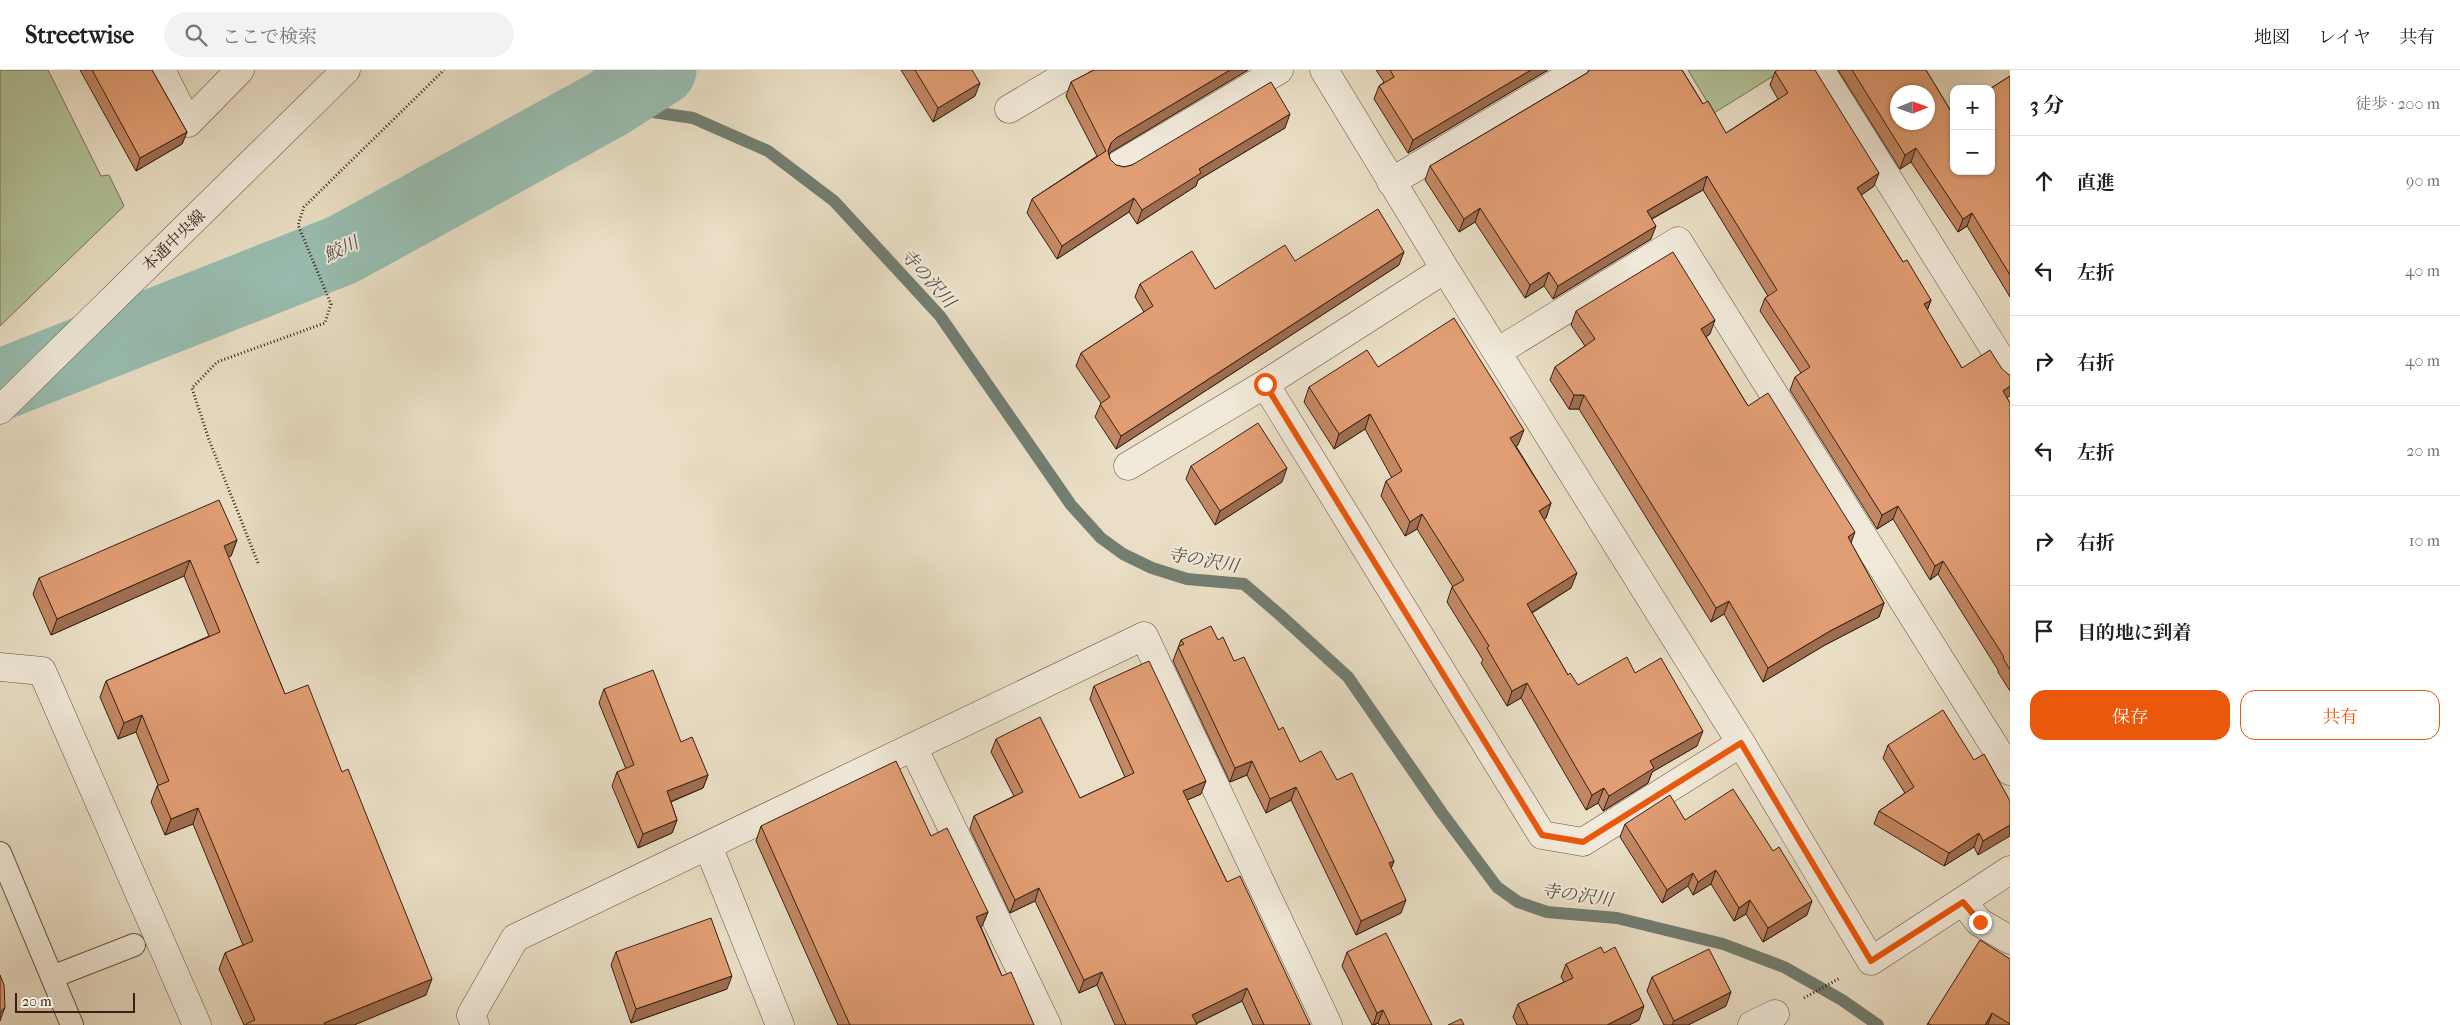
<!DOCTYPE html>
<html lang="ja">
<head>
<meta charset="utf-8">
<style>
  body { margin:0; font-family:"IM FELL French Canon","Noto Serif JP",serif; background:#f2f2f2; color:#202124 }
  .controls { position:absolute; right:15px; top:15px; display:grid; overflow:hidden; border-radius:10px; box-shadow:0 1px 4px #0004 }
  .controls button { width:45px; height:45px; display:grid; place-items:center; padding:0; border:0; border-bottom:1px solid #e0e0e0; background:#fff; color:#202124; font:25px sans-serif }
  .compass { position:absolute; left:1890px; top:15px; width:45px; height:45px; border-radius:50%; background:#fff; box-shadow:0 1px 4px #0004; rotate:89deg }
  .scale { position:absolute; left:15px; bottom:12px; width:120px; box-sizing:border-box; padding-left:5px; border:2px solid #382015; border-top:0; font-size:14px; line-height:18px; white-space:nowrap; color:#382015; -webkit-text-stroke:4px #f1eada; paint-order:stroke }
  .stop { position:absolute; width:15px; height:15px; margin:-11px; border:4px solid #ea580c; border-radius:50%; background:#fff }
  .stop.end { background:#ea580c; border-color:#fff; box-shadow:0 1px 5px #0008 }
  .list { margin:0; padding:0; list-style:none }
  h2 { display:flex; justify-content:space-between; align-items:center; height:65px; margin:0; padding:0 20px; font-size:21px }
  h2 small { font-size:16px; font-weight:400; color:#757577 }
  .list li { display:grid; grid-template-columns:32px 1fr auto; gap:15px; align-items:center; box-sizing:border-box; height:90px; padding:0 20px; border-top:1px solid #e0e0e0 }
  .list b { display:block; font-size:19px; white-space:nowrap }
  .list em { font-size:16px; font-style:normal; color:#757577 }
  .actions { display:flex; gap:10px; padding:15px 20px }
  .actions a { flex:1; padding:11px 0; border:1px solid #ea580c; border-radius:15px; text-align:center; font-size:18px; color:#ea580c }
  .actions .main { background:#ea580c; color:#fff }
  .icon { flex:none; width:28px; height:28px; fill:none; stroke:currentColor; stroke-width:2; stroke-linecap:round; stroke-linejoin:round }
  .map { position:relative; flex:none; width:2010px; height:955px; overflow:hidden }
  header { display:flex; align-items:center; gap:30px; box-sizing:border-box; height:70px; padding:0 25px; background:#fff; border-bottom:1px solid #e0e0e0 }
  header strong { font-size:24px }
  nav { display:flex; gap:28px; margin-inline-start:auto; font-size:18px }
  .search { width:350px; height:45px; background:#f2f2f2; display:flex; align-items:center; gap:12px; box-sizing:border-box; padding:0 18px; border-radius:28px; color:#757577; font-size:19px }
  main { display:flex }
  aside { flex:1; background:#fff }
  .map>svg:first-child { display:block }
  .green { fill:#b2c399; stroke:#757257 }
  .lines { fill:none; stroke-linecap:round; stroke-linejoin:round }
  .stream { stroke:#727e72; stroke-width:12 }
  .river { stroke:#98bdb0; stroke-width:71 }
  .service-casing { stroke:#645041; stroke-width:24 }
  .minor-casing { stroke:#645041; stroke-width:29 }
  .tertiary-casing { stroke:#645041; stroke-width:29 }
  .path { stroke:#382015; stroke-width:3; stroke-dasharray:1 2.5; stroke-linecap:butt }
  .service { stroke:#f1eada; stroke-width:22 }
  .minor { stroke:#f1eada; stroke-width:28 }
  .tertiary { stroke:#f1eada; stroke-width:28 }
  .wall { fill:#c28763; stroke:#382015 }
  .shaded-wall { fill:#9e6e50; stroke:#382015 }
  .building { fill:#e19d73; stroke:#382015; fill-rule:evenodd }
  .route { stroke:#ea580c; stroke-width:6 }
  .labels { text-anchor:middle; stroke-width:4; stroke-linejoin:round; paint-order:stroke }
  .street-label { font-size:16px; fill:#382015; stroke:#f1eada }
  .water-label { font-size:18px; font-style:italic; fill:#554f44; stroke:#f1eada }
</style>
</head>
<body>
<header>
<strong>Streetwise</strong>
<div class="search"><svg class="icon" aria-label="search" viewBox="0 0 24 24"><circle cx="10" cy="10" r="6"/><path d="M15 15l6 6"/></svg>ここで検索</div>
<nav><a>地図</a><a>レイヤ</a><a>共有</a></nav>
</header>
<main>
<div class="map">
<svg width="2010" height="955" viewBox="0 0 2010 955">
  <rect width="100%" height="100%" fill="#eadfc6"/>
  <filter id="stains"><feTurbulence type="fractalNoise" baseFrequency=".004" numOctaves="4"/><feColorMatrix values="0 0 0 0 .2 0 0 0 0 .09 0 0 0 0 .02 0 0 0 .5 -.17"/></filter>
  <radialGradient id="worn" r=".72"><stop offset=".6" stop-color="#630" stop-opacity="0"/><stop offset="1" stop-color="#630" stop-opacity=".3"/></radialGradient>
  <path class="green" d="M 0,0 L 48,0 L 101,106 L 109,105 L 124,136 L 0,256 Z
    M 1688,0 L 1783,0 L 1714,43 Z"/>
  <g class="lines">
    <path class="stream" d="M 606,35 L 693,48 L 768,81 L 834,131 L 940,246 L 1071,435 L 1101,468 L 1123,484 L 1152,498 L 1187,509 L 1244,514 L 1279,544 L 1348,607 L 1442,743 L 1497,817 L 1518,832 L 1547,842 L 1617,848 L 1723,874 L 1784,897 L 1842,930 L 1878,955"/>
    <path class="river" d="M 0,315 L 342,180 L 606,35 L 661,0"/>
    <defs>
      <path id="service" d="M 0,783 L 72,955
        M 52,907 L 134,875"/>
      <path id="minor" d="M 161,0 L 188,53 L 240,0
        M 1324,0 L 1445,199 L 1741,673 L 1871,891 L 2010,800
        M 1820,0 L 2010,304
        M 1009,39 L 1075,0
        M 1119,95 L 1279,0
        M 1391,112 L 1574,3
        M 1497,282 L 1678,171 L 2010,701
        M 1265,314 L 1542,765 L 1583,772 L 1741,673
        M 1128,396 L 1265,314 L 1445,199
        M 913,677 L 1047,955
        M 708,776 L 780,955
        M 1963,832 L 1979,852 L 2010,870
        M 475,955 L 471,945 L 515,868 L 1144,566 L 1328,955
        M 1752,955 L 1775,944"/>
      <path id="tertiary" d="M 0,340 L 346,0
        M 0,597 L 42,601 L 197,955"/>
    </defs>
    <use href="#service" class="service-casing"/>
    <use href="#minor" class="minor-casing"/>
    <use href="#tertiary" class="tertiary-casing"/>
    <path class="path" d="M 258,493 L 208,367 L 192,318 L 217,292 L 325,253 L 331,234 L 298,155 L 304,137 L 444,0
      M 1804,928 L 1840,908"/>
    <use href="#service" class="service"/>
    <use href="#minor" class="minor"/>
    <use href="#tertiary" class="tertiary"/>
  </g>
  <path class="wall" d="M 80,0 L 152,0 L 187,62 L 182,74 L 136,101 Z
    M 901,0 L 972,0 L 975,26 L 933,52 Z
    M 1094,0 L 1248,0 L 1111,82 L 1109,84 L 1110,89 L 1116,95 L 1124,97 L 1285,58 L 1198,110 L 1196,116 L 1137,154 L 1129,142 L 1057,189 L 1027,143 L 1032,129 L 1097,86 L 1066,26 L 1071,12 Z
    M 1376,0 L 1548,0 L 1408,83 L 1374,29 L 1379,16 L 1384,12 Z
    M 1589,0 L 1682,0 L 1703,34 L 1726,63 L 1778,29 L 1770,15 L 1775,2 L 1874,116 L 1861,125 L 1903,192 L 1931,230 L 1927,241 L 1962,298 L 2007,328 L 2010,333 L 2010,621 L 1998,602 L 1998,600 L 1938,504 L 1930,510 L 1893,449 L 1877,459 L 1790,320 L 1795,307 L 1801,303 L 1760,241 L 1765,228 L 1768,226 L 1703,120 L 1652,149 L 1651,169 L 1553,229 L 1544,216 L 1525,228 L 1475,152 L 1459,162 L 1425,110 L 1430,96 L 1587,3 Z
    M 1838,0 L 1926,0 L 1952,43 L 2010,6 L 2010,227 L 1967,156 L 1958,162 L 1911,92 L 1900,99 Z
    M 1295,191 L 1399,195 L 1116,379 L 1095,347 L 1101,333 L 1076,296 L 1081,283 L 1144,242 L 1135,227 L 1140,214 L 1215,219 Z
    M 1576,241 L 1710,264 L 1706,267 L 1748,336 L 1851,473 L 1884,533 L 1879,547 L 1825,575 L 1763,612 L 1724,544 L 1711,552 L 1579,339 L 1569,339 L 1550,310 L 1555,297 L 1585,276 L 1571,255 Z
    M 1378,297 L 1518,375 L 1516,376 L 1551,433 L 1546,448 L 1544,449 L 1571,518 L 1532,543 L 1568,605 L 1578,615 L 1635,603 L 1697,676 L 1652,702 L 1648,713 L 1603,741 L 1598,733 L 1586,740 L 1521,628 L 1507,636 L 1481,593 L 1483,590 L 1447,532 L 1452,517 L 1453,517 L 1417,459 L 1405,466 L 1381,426 L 1386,411 L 1392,408 L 1365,359 L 1334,379 L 1304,332 L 1309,317 Z
    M 1191,396 L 1282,412 L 1215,455 L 1186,409 Z
    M 237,470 L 231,486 L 228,487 L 285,624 L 426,925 L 354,955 L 244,955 L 219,899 L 225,883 L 243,875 L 193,754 L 165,765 L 151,732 L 157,716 L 158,715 L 136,662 L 118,669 L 100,627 L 106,611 L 209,566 L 184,506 L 51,565 L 33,524 L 39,508 Z
    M 1181,570 L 1218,570 L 1234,591 L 1300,692 L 1337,710 L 1394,791 L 1391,798 L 1401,843 L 1356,865 L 1291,730 L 1266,743 L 1247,705 L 1230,712 L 1173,591 Z
    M 1094,616 L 1201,724 L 1187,730 L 1227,812 L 1310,955 L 1253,955 L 1242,931 L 1196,954 L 1197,955 L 1115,955 L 1097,915 L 1079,923 L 1035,831 L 1010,843 L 970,759 L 974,746 L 1014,726 L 991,682 L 996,669 L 1080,728 L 1125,707 L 1090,629 Z
    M 604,619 L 681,672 L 708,705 L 703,718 L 671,732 L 677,750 L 672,763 L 638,778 L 612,716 L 617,702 L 626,699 L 599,633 Z
    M 1888,675 L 1974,690 L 2010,731 L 1978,785 L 1974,777 L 1944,796 L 1874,754 L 1879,741 L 1905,723 L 1883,688 Z
    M 1685,750 L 1807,845 L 1763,872 L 1746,844 L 1734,851 L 1711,814 L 1693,825 L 1688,816 L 1662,833 L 1620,767 L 1625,754 Z
    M 761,756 L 931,766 L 988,842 L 982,856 L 981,857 L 1002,906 L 1034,955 L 838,955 L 756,771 Z
    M 616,882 L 727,919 L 631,953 L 611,895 Z
    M 1347,882 L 1432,955 L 1379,955 L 1378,953 L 1375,955 L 1372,955 L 1342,896 Z
    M 2010,889 L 2010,955 L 1927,955 L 1928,953 Z
    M 1566,894 L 1639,950 L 1629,955 L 1517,955 L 1513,947 L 1518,934 L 1564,912 L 1561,907 Z
    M 1652,907 L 1726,936 L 1688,955 L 1664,955 L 1647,921 Z"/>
  <path class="shaded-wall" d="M 1230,0 L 1248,0 L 1111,82 L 1106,87 L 1111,73 L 1116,68 Z
    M 1531,0 L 1548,0 L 1408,83 L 1413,70 Z
    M 980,13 L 975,26 L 933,52 L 938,38 Z
    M 1290,44 L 1285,58 L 1198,110 L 1196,116 L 1137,154 L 1142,140 L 1199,99 Z
    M 187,62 L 182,74 L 136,101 L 140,88 Z
    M 1916,78 L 1911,92 L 1900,99 L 1905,85 Z
    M 1879,103 L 1874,116 L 1852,132 L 1857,118 Z
    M 1707,106 L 1703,120 L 1642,154 L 1647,141 Z
    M 1134,128 L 1129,142 L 1057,189 L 1062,176 Z
    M 1480,138 L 1475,152 L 1459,162 L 1464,149 Z
    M 1972,143 L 1967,156 L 1958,162 L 1963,149 Z
    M 1656,156 L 1651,169 L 1553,229 L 1558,216 Z
    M 1404,182 L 1399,195 L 1116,379 L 1121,366 Z
    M 1549,202 L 1544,216 L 1525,228 L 1530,215 Z
    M 1931,230 L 1926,243 L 1924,234 Z
    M 1715,250 L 1710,264 L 1696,273 L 1701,259 Z
    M 2010,316 L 2010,326 L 1998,334 L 2003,321 Z
    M 1574,325 L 1584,325 L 1579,339 L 1569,339 Z
    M 1370,344 L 1365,359 L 1334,379 L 1339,364 Z
    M 1524,360 L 1518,375 L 1505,383 L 1510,368 Z
    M 1287,398 L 1282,412 L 1215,455 L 1220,441 Z
    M 1551,433 L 1546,448 L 1533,456 L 1539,441 Z
    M 1898,436 L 1893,449 L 1877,459 L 1882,445 Z
    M 1422,444 L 1417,459 L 1405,466 L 1410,452 Z
    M 1855,462 L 1850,476 L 1848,467 Z
    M 237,470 L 231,486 L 218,492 L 224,476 Z
    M 190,490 L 184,506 L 51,565 L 57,549 Z
    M 1943,491 L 1938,504 L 1930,510 L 1935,496 Z
    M 1577,503 L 1571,518 L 1521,549 L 1527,534 Z
    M 1729,531 L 1724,544 L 1711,552 L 1716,538 Z
    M 1884,533 L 1879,547 L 1825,575 L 1763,612 L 1768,598 L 1830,561 Z
    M 1527,613 L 1521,628 L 1507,636 L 1512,621 Z
    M 142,645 L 136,662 L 118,669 L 124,653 Z
    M 1703,661 L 1697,676 L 1652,702 L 1648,713 L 1603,741 L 1609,726 L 1650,691 Z
    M 1252,691 L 1247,705 L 1230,712 L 1235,698 Z
    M 708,705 L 703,718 L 662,735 L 667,721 Z
    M 1206,711 L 1201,724 L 1178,734 L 1183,721 Z
    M 1296,717 L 1291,730 L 1266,743 L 1270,729 Z
    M 1604,718 L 1598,733 L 1586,740 L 1592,725 Z
    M 198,738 L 193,754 L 165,765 L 171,749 Z
    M 677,750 L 672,763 L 638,778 L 643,764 Z
    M 2010,755 L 2010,766 L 1978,785 L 1983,771 Z
    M 1979,763 L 1974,777 L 1944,796 L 1949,783 Z
    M 1394,791 L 1389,804 L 1389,793 Z
    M 1716,800 L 1711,814 L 1693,825 L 1698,812 Z
    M 1693,803 L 1688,816 L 1662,833 L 1667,820 Z
    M 1039,818 L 1035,831 L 1010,843 L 1015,830 Z
    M 1406,830 L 1401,843 L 1356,865 L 1361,851 Z
    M 1750,830 L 1746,844 L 1734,851 L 1739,838 Z
    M 1812,831 L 1807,845 L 1763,872 L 1768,858 Z
    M 988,842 L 982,856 L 971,862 L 976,847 Z
    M 1102,902 L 1097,915 L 1079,923 L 1084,910 Z
    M 732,906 L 727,919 L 631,953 L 636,939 Z
    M 432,909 L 426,925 L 354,955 L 323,955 L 324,953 Z
    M 1247,918 L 1242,931 L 1193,955 L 1192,945 Z
    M 1731,922 L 1726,936 L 1688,955 L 1672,955 L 1674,951 Z
    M 1644,936 L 1639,950 L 1629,955 L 1607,955 Z
    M 5,937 L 0,951 L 0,943 Z
    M 1383,940 L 1378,953 L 1373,955 L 1377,943 Z
    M 1992,943 L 1988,955 L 1985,955 Z"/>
  <path class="building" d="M 92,0 L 152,0 L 187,62 L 140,88 Z
    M 915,0 L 972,0 L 980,13 L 938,38 Z
    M 1094,0 L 1230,0 L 1116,68 L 1111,73 L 1108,81 L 1110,89 L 1116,95 L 1124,97 L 1132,95 L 1271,12 L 1290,44 L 1199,99 L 1201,103 L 1142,140 L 1134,128 L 1062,176 L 1032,129 L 1106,81 L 1071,12 Z
    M 1390,0 L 1531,0 L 1413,70 L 1379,16 L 1394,7 Z
    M 1590,0 L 1682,0 L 1703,34 L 1708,31 L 1726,63 L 1788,23 L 1775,2 L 1777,0 L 1815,0 L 1879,103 L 1857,118 L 1903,192 L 1907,190 L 1931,230 L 1924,234 L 1962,298 L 1990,280 L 2002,299 L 2008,304 L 2010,305 L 2010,316 L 2003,321 L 2010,333 L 2010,600 L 2003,588 L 2004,587 L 1943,491 L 1935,496 L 1898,436 L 1882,445 L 1795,307 L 1810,297 L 1765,228 L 1777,220 L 1707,106 L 1647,141 L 1656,156 L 1558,216 L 1549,202 L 1530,215 L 1480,138 L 1464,149 L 1430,96 L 1587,3 Z
    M 1852,0 L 1926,0 L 1952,43 L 1954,42 L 1954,101 L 1991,101 L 1991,19 L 1990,19 L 2010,6 L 2010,205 L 1972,143 L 1963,149 L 1916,78 L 1905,85 ZM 1898,22 L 1928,22 L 1928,52 L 1898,52 Z
    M 1378,139 L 1404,182 L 1121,366 L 1100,334 L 1110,327 L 1081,283 L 1153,236 L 1140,214 L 1192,181 L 1215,219 L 1285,175 L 1295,191 Z
    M 1673,182 L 1715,250 L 1701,259 L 1748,336 L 1768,323 L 1855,462 L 1848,467 L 1884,533 L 1830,561 L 1768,598 L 1729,531 L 1716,538 L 1584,325 L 1574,325 L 1555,297 L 1595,269 L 1576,241 Z
    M 1454,248 L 1524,360 L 1510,368 L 1551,433 L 1539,441 L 1577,503 L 1527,534 L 1568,605 L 1570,603 L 1578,615 L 1627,587 L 1635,603 L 1661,588 L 1703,661 L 1650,691 L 1654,698 L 1609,726 L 1604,718 L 1592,725 L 1527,613 L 1512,621 L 1487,578 L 1489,576 L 1452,517 L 1464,510 L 1422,444 L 1410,452 L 1386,411 L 1402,401 L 1370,344 L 1339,364 L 1309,317 L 1367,280 L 1378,297 Z
    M 1258,353 L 1287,398 L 1220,441 L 1191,396 Z
    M 219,430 L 237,470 L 224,476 L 285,624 L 308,615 L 342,702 L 348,699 L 432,909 L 324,953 L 325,955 L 247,955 L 246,954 L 255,950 L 225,883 L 253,871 L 198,738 L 171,749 L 157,716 L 169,711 L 142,645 L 124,653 L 106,611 L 220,562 L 190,490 L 57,549 L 39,508 Z
    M 1211,556 L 1218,570 L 1223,567 L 1234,591 L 1244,587 L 1279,660 L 1283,657 L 1300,692 L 1321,681 L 1337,710 L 1352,703 L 1394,791 L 1389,793 L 1406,830 L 1361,851 L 1296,717 L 1270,729 L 1252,691 L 1235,698 L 1178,577 L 1184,574 L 1181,570 Z
    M 1149,591 L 1206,711 L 1183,721 L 1227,812 L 1240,806 L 1310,955 L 1264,955 L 1247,918 L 1192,945 L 1197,955 L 1126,955 L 1102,902 L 1084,910 L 1039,818 L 1015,830 L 974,746 L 1023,722 L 996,669 L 1040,647 L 1080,728 L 1134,703 L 1094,616 Z
    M 653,600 L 681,672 L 692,667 L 708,705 L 667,721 L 677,750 L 643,764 L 617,702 L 634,695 L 604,619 Z
    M 1943,640 L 1974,690 L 1984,684 L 2010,731 L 2010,755 L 1983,771 L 1979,763 L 1949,783 L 1879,741 L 1914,717 L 1888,675 Z
    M 896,691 L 931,766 L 947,758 L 988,842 L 976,847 L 1002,906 L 1011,902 L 1034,955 L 850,955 L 761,756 Z
    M 1733,719 L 1773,781 L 1779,777 L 1812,831 L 1768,858 L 1750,830 L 1739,838 L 1716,800 L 1698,812 L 1693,803 L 1667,820 L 1625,754 L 1670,725 L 1685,750 Z
    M 711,848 L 732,906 L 636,939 L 616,882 Z
    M 1386,863 L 1432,955 L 1390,955 L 1383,940 L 1377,943 L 1347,882 Z
    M 1980,870 L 2010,889 L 2010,954 L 1992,943 L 1985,955 L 1931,955 L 1928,953 Z
    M 1601,877 L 1604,883 L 1615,877 L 1644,936 L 1607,955 L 1528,955 L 1518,934 L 1573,908 L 1566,894 Z
    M 1709,879 L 1731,922 L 1674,951 L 1652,907 Z
    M 0,905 L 4,915 L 5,937 L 0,943 Z
    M 1461,949 L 1464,955 L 1448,955 Z"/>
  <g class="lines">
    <path class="route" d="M 1265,314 L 1542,765 L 1583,772 L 1741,673 L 1871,891 L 1963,832 L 1980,852"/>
  </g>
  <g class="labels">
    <g class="street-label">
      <text transform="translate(173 170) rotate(-44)" y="6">本通中央線</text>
    </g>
    <g class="water-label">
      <text transform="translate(341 179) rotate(-25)" y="6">鮫川</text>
      <text transform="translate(928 208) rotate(48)" y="6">寺の沢川</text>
      <text transform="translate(1203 490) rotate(10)" y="6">寺の沢川</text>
      <text transform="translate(1577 825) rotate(8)" y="6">寺の沢川</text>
    </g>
  </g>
  <rect width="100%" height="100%" filter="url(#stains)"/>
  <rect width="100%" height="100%" fill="url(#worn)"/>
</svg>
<div class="controls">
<button>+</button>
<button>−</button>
</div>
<svg class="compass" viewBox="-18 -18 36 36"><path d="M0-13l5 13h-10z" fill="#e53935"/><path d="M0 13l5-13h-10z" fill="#757577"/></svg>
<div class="scale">20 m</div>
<div class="stop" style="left:1265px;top:314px"></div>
<div class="stop end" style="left:1980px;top:852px"></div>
</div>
<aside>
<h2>3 分<small>徒歩 · 200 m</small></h2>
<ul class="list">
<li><svg class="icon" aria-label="ahead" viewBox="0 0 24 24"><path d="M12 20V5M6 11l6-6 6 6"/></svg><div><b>直進</b></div><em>90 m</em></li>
<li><svg class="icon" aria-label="left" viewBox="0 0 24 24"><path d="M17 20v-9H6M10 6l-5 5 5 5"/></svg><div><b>左折</b></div><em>40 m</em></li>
<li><svg class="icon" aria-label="right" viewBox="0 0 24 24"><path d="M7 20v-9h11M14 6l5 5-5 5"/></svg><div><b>右折</b></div><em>40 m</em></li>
<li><svg class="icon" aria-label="left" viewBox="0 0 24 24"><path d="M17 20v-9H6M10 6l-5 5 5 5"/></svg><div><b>左折</b></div><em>20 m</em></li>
<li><svg class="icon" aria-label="right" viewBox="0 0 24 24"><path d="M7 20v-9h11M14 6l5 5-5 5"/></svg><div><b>右折</b></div><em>10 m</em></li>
<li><svg class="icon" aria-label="arrive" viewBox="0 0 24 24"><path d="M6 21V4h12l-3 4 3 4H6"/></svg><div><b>目的地に到着</b></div></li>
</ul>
<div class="actions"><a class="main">保存</a><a>共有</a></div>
</aside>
</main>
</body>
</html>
